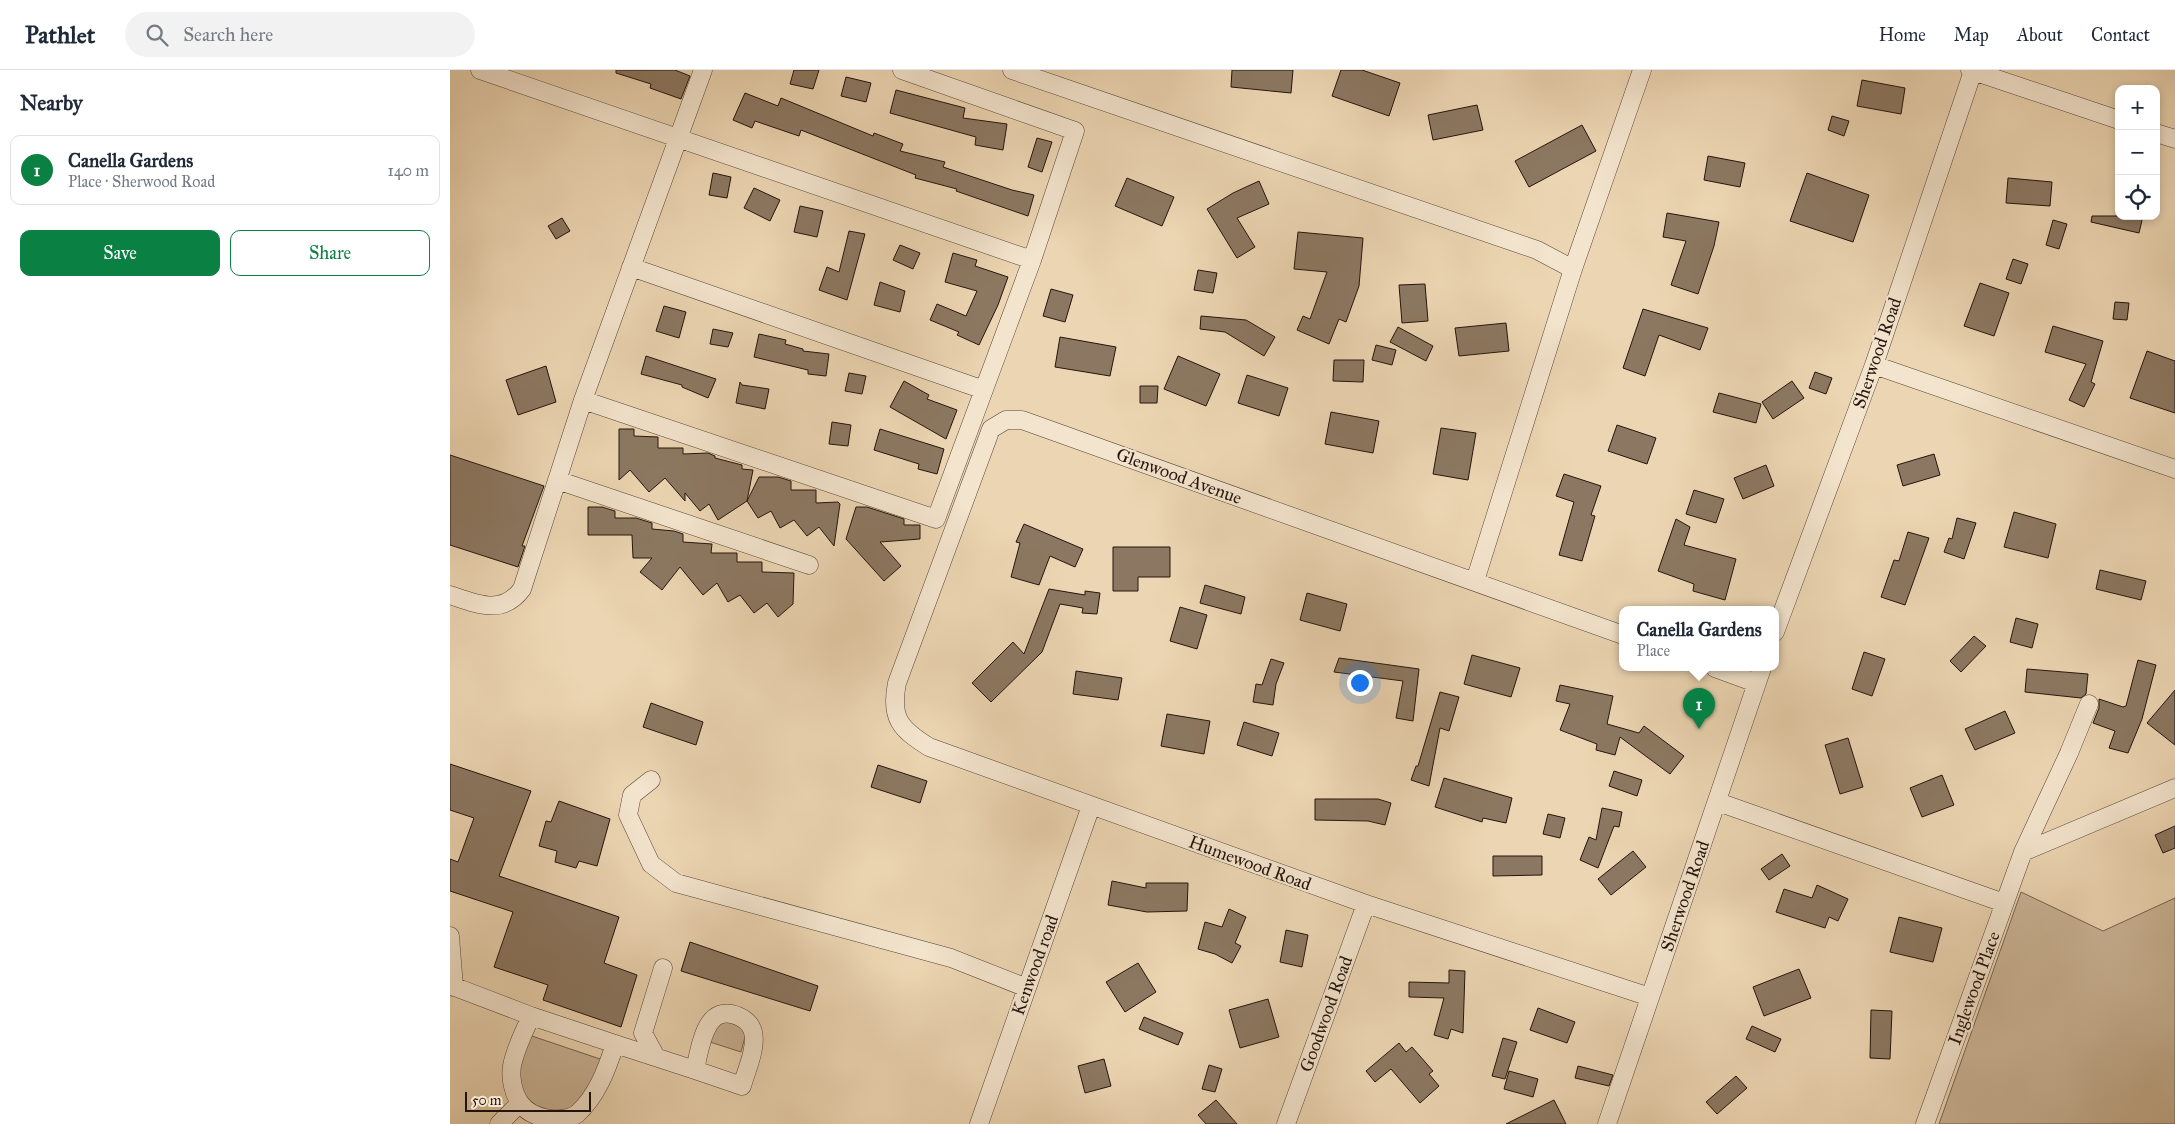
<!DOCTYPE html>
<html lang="en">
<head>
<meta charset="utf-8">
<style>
  body { margin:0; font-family:"IM FELL Great Primer",serif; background:#f2f2f3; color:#1f2937 }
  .controls { position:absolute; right:15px; top:15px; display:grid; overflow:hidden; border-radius:10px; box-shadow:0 2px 8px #0003 }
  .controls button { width:45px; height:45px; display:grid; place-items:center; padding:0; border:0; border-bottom:1px solid #e0e1e3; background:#fff; color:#1f2937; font:25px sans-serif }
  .scale { position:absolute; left:15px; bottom:12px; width:126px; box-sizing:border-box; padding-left:5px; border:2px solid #24140c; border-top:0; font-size:14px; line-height:18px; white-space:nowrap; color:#24140c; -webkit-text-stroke:4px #f3e4cd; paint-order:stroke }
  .you { position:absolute; left:909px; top:612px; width:18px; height:18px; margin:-12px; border:4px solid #fff; border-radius:50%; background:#1a73e8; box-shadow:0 0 0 8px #1a73e833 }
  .badge { display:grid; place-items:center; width:32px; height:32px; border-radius:50%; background:#0b8043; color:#fff; font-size:16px; font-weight:700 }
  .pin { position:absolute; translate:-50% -41px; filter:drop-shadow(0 1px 2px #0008) }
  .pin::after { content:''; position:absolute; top:26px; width:18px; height:15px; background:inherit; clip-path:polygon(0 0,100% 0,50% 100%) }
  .popup { position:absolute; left:1169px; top:536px; width:160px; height:65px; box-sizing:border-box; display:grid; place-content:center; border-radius:10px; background:#fff; filter:drop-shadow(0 1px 4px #0005); font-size:16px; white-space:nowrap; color:#747a83 }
  .popup b { font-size:19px; color:#1f2937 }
  .popup::after { content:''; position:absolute; left:50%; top:100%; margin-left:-10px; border:10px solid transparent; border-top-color:#fff }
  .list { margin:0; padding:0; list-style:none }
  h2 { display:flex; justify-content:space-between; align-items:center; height:65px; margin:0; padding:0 20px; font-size:21px }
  h2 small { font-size:16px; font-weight:400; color:#747a83 }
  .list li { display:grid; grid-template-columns:32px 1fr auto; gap:15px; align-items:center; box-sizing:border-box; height:70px; margin:0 10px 10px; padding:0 10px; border:1px solid #e0e1e3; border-radius:10px }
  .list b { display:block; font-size:19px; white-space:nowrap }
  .list p { margin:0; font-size:16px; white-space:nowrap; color:#747a83 }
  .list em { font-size:16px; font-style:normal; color:#747a83 }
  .actions { display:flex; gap:10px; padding:15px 20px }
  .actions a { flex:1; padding:11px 0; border:1px solid #0b8043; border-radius:10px; text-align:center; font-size:18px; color:#0b8043 }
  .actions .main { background:#0b8043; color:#fff }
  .icon { flex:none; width:28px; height:28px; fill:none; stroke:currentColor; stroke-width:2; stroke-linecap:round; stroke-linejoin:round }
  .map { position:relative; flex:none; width:1725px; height:1054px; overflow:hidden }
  header { display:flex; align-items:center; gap:30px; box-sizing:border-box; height:70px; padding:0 25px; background:#fff; border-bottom:1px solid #e0e1e3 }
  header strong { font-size:24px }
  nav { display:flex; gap:28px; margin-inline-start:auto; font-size:18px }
  .search { width:350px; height:45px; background:#f2f2f3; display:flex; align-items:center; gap:12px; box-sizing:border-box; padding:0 18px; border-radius:28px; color:#747a83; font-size:19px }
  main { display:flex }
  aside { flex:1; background:#fff }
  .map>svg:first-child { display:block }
  .green { fill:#cab496; stroke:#776451 }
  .building { fill:#8c7862; stroke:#24140c }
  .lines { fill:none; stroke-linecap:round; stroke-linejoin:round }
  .minor-casing { stroke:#564436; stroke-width:19 }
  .minor { stroke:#f3e4cd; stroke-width:18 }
  .labels { text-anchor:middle; stroke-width:4.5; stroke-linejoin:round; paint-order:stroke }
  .street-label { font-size:18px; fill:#24140c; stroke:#f3e4cd }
</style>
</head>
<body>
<header>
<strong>Pathlet</strong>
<div class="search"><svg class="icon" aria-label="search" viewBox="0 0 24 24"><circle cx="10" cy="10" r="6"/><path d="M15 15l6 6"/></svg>Search here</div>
<nav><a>Home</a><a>Map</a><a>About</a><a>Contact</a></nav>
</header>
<main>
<aside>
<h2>Nearby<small></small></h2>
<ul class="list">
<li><span class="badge">1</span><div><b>Canella Gardens</b><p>Place · Sherwood Road</p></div><em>140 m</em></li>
</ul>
<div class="actions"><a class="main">Save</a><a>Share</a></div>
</aside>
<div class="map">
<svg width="1725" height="1054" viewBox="0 0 1725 1054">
  <rect width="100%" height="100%" fill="#ecd5b2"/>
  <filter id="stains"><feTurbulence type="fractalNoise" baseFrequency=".004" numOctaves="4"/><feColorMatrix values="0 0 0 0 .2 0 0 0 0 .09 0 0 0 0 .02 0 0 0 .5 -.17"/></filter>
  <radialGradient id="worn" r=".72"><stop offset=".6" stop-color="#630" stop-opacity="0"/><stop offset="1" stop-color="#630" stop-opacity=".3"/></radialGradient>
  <path class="green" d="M 1571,822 L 1653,861 L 1725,828 L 1725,1054 L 1489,1054 Z
    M 284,949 L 296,963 L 291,982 L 260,972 L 265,955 Z
    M 73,963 L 159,992 L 114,1052 L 70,1033 L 68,975 Z"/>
  <path class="building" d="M 166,0 L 225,0 L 240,6 L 231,29 L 200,18 L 201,14 L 166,3 Z
    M 344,0 L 369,0 L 363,19 L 340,14 Z
    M 782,0 L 843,0 L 841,23 L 781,17 Z
    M 891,0 L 912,0 L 950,13 L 939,46 L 882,26 Z
    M 396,7 L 421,13 L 416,32 L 391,26 Z
    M 1412,10 L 1455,18 L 1451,44 L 1407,36 Z
    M 446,20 L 515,38 L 513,48 L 557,54 L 553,80 L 525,75 L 526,67 L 440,43 Z
    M 295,23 L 328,36 L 331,28 L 423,66 L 424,63 L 453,74 L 450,81 L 495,92 L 493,97 L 562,120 L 584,125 L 578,146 L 506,121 L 507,119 L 465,108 L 466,105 L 351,60 L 349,66 L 305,51 L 302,58 L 283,50 Z
    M 1027,35 L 1033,60 L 983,70 L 978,45 Z
    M 1382,46 L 1399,51 L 1394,66 L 1378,60 Z
    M 1132,55 L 1146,81 L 1079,117 L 1065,91 Z
    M 587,68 L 602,72 L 592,102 L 578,97 Z
    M 1258,86 L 1295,93 L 1290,117 L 1254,110 Z
    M 263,103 L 281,107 L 277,128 L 259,125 Z
    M 1357,103 L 1419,125 L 1403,172 L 1340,151 Z
    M 677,108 L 724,127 L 712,156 L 665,136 Z
    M 1558,108 L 1602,112 L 1600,136 L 1556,133 Z
    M 809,111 L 819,134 L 787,148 L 805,177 L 787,188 L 757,139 L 783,123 Z
    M 304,118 L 330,130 L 320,151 L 294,138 Z
    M 350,136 L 373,141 L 367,167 L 344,162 Z
    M 1217,143 L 1269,152 L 1264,176 L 1248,224 L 1221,215 L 1236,171 L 1213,167 Z
    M 1642,146 L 1693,146 L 1689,163 L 1641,152 Z
    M 112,148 L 120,161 L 106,169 L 98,156 Z
    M 1603,150 L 1617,154 L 1609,179 L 1596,175 Z
    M 399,161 L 415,164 L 397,230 L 369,220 L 377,197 L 389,202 Z
    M 848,162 L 913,168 L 909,216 L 896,252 L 889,249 L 879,274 L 847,260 L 853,246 L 860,249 L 877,202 L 844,199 Z
    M 450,175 L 470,183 L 463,199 L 443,190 Z
    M 503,183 L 527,190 L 525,196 L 558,207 L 548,235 L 529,275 L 507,265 L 509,262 L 480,250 L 487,234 L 516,246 L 527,221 L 495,212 Z
    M 1563,189 L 1578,194 L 1571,214 L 1556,209 Z
    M 748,200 L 767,203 L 763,223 L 744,220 Z
    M 430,212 L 455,221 L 450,242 L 424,235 Z
    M 1530,213 L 1559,223 L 1544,266 L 1514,256 Z
    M 975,214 L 978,251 L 952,253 L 949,215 Z
    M 601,219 L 623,225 L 615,252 L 593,246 Z
    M 1665,232 L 1679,233 L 1677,250 L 1663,249 Z
    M 214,236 L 236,242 L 229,268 L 206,261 Z
    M 1193,239 L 1258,258 L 1250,280 L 1209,265 L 1195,306 L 1173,298 Z
    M 751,246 L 796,250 L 825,267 L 814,286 L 775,262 L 750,259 Z
    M 1056,253 L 1059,281 L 1009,286 L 1005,258 Z
    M 1603,256 L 1653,271 L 1641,312 L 1645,314 L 1634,337 L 1619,330 L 1636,294 L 1595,282 Z
    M 948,257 L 983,276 L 976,291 L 940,272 Z
    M 263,259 L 283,263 L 278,277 L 260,274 Z
    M 309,264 L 336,270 L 335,274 L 353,279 L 353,281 L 379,284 L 376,306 L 358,304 L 358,300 L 304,287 Z
    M 610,267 L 666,277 L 660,306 L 605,297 Z
    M 926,275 L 946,280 L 942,295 L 922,290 Z
    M 1697,281 L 1725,291 L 1725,343 L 1680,328 Z
    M 196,286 L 266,309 L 258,328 L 232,317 L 232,315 L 191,304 Z
    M 728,286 L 770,304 L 756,336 L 714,319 Z
    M 884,290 L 914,290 L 913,312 L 883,311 Z
    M 96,296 L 106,332 L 68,345 L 56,310 Z
    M 1365,302 L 1382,308 L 1376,324 L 1359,318 Z
    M 399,303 L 416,306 L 412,324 L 395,321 Z
    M 797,305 L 838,318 L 829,346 L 788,333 Z
    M 454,311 L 479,325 L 477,329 L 507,340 L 496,369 L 440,337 Z
    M 1342,311 L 1354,328 L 1323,349 L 1312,332 Z
    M 290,312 L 292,315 L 319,319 L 315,339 L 286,333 Z
    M 690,316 L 708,316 L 707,333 L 690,333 Z
    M 1269,323 L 1311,334 L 1306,353 L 1263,342 Z
    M 881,342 L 929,351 L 923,383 L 875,374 Z
    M 382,352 L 401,355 L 398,376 L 379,374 Z
    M 1167,355 L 1206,368 L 1197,394 L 1158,381 Z
    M 991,358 L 1026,363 L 1018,410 L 983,404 Z
    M 169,359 L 184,359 L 184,366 L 208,367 L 208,378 L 233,378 L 233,384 L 258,383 L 265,386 L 265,388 L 292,395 L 292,399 L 303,400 L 297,431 L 268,450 L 259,434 L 250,441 L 235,423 L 235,431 L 215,408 L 199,422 L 180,400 L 169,410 Z
    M 430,359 L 494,379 L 487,404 L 468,399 L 469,394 L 424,380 Z
    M 1484,384 L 1490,405 L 1453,416 L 1447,395 Z
    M 0,385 L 94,416 L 72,476 L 75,476 L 68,497 L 0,475 Z
    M 1316,395 L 1324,416 L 1293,429 L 1284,408 Z
    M 1114,404 L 1151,416 L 1141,445 L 1145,446 L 1132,491 L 1109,485 L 1124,432 L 1106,426 Z
    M 309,407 L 328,407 L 341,411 L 341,420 L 366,420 L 366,433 L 388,432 L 390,434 L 384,476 L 369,457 L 357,466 L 344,450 L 330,458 L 321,441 L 308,448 L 297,431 Z
    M 1244,420 L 1274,429 L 1266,453 L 1236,444 Z
    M 138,437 L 152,437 L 165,441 L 165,448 L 186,448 L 202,453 L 202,459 L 224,461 L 233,464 L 233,472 L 262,474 L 261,483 L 287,483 L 287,492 L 312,492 L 312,502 L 344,503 L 343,534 L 328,547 L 317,533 L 304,543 L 290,525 L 278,532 L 267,513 L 253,525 L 230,497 L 212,520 L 190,502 L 202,488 L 183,488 L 182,465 L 138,465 Z
    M 406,437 L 417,437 L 454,449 L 454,455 L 470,455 L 470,469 L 430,472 L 451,496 L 434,511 L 396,469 Z
    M 1564,442 L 1606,454 L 1598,488 L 1554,477 Z
    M 1507,448 L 1526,453 L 1514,489 L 1494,482 L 1499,468 L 1502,469 Z
    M 1226,449 L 1240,457 L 1234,475 L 1286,489 L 1275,530 L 1243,521 L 1244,514 L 1208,501 Z
    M 574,454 L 633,479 L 625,497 L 600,486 L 589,515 L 561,507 L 570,473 L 566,472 Z
    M 1458,462 L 1479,468 L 1455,535 L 1431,527 L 1444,490 L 1449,491 Z
    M 663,477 L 720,477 L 720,507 L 688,507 L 688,521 L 663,521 Z
    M 1650,500 L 1696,511 L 1691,530 L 1646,519 Z
    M 755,515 L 795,527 L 791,544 L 750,533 Z
    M 599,519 L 635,525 L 635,521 L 650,523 L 647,544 L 632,543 L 633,538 L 610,534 L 592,582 L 541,632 L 522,613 L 563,572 L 574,584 Z
    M 857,523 L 897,534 L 890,561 L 850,550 Z
    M 730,537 L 757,545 L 747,579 L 720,571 Z
    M 1566,548 L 1588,554 L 1582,578 L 1560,572 Z
    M 1524,566 L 1536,576 L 1511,602 L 1500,591 Z
    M 1414,582 L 1435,589 L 1422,626 L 1402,619 Z
    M 1022,585 L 1070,598 L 1061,627 L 1014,614 Z
    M 889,588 L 969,599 L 963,651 L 946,648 L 953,611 L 884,602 Z
    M 821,589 L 834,593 L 826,614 L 823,635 L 803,632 L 806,614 L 812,615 Z
    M 1688,590 L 1706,595 L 1692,649 L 1678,683 L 1659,678 L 1665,661 L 1643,653 L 1649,638 L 1649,629 L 1673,637 L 1676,636 Z
    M 1577,599 L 1638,604 L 1636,624 L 1631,628 L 1575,622 Z
    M 626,601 L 672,608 L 668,630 L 623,624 Z
    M 1110,615 L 1163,626 L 1157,654 L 1189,663 L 1194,656 L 1234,686 L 1220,704 L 1170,667 L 1165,685 L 1146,680 L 1147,674 L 1110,660 L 1120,634 L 1106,631 Z
    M 1725,620 L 1725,675 L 1697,653 Z
    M 990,622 L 1009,627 L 999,661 L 990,658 L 979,716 L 961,710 L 966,696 L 968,696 Z
    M 201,633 L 253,652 L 246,675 L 193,657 Z
    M 1555,641 L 1565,663 L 1525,680 L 1515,659 Z
    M 717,644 L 760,651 L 754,684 L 711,676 Z
    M 794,652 L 829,663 L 822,686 L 787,675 Z
    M 1398,668 L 1413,717 L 1390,724 L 1375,675 Z
    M 0,694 L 81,721 L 49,806 L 169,847 L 154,893 L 187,905 L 171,957 L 93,930 L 98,915 L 44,897 L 63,842 L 0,821 L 0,789 L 8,792 L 24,748 L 0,740 Z
    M 428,695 L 477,711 L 470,733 L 421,717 Z
    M 1164,701 L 1192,710 L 1187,726 L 1159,716 Z
    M 1492,705 L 1504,735 L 1472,747 L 1460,718 Z
    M 994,708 L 1062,728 L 1056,753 L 1033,748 L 1032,752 L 985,737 Z
    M 865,729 L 928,729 L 941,733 L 935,755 L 918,751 L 865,750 Z
    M 109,731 L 160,749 L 147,796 L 129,791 L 126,798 L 105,792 L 107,781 L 89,776 L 96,751 L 101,752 Z
    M 1152,738 L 1172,742 L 1169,757 L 1164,756 L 1148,798 L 1130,790 L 1139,767 L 1146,770 Z
    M 1098,744 L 1115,748 L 1110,768 L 1093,764 Z
    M 1725,756 L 1725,778 L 1713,783 L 1705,765 Z
    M 1183,781 L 1196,797 L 1161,825 L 1148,809 Z
    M 1332,784 L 1340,796 L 1319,810 L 1311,799 Z
    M 1043,786 L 1092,786 L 1092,805 L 1043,806 Z
    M 662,811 L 696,818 L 696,813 L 738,813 L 737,841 L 697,842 L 658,835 Z
    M 1367,815 L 1398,829 L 1388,851 L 1379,847 L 1375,858 L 1326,842 L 1334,819 L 1362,828 Z
    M 779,839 L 796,847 L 785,873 L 791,876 L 782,893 L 765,884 L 748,879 L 755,852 L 772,857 Z
    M 1449,847 L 1492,858 L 1483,892 L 1440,882 Z
    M 836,860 L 858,865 L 852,897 L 830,892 Z
    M 240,872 L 368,916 L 360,941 L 231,901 Z
    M 688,893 L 706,922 L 675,942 L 656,912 Z
    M 1349,899 L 1361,928 L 1314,946 L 1303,917 Z
    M 999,900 L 1015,901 L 1013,963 L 1001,959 L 998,969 L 984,965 L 994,928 L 959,927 L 959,912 L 999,913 Z
    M 818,929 L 829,967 L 790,978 L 779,940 Z
    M 1088,938 L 1125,952 L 1117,973 L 1080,960 Z
    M 1421,940 L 1442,941 L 1440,989 L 1420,988 Z
    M 694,947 L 733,963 L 728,975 L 689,959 Z
    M 1302,956 L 1331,969 L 1325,982 L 1296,969 Z
    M 1053,968 L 1067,972 L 1055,1009 L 1042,1006 Z
    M 949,973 L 956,982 L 962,977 L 983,1001 L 979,1004 L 989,1016 L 970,1033 L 941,999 L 925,1012 L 916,1001 Z
    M 654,989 L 661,1016 L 635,1023 L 628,996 Z
    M 759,995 L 772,999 L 765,1022 L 752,1019 Z
    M 1128,996 L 1163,1005 L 1159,1016 L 1125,1008 Z
    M 1059,1001 L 1088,1009 L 1083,1027 L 1054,1019 Z
    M 1286,1006 L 1297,1018 L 1267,1044 L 1256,1032 Z
    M 766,1030 L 787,1054 L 756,1054 L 748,1045 Z
    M 1104,1030 L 1116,1054 L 1056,1054 Z"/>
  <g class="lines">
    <defs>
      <path id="minor" d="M 30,0 L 582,190
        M 562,0 L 1087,180 L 1123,199
        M 1520,0 L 1669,50
        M 1706,63 L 1725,69
        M 181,197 L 534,320
        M 1424,295 L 1725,399
        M 133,330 L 486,449 L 582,190 L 625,61 L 452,0
        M 107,410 L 359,495
        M 1025,511 L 1123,199 L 1192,0
        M 0,525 C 27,534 52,546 72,519 L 133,330 L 253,0
        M 1325,562 L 1424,295 L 1523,1
        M 1173,565 L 572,350 L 556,350 L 541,359 L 447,613 C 440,648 450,659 479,677 L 916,834 L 1200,927
        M 1265,598 L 1306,613
        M 201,710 L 182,725 L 178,745 L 201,794 L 226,813 L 501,888 L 577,918
        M 1268,732 L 1554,833
        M 1573,782 L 1725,718
        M 0,866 L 4,917
        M 0,915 L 81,946
        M 81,946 L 165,974 C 157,999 147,1026 127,1044 C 111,1054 81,1049 70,1033 C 63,1023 60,1007 62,996 C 65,979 74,962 81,946 Z
        M 165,974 L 245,1000 C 250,978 255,932 288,946 C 295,949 301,954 303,962 C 307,978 296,1001 292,1016 L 245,1000
        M 206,987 L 193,963 L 213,898
        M 49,1054 L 70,1033
        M 529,1054 L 641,736
        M 836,1054 L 916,834
        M 1157,1054 L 1312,598
        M 1475,1054 L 1573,782 L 1619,683 L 1639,634"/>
    </defs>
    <use href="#minor" class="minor-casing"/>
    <use href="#minor" class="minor"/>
  </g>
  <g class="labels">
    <g class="street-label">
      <text transform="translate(1427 283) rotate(-71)" y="6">Sherwood Road</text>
      <text transform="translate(729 406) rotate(20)" y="6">Glenwood Avenue</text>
      <text transform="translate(800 793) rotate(20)" y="6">Humewood Road</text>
      <text transform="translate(1235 826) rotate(-71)" y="6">Sherwood Road</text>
      <text transform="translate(585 895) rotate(-70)" y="6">Kenwood road</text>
      <text transform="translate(1524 918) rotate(-70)" y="6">Inglewood Place</text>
      <text transform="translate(876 944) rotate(-70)" y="6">Goodwood Road</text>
    </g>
  </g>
  <rect width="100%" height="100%" filter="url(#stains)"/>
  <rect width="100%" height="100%" fill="url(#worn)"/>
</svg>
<div class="controls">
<button>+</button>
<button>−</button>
<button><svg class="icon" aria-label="locate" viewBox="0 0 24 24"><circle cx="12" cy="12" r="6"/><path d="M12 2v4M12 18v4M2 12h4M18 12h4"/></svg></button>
</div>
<div class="scale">50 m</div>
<div class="you"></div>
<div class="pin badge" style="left:1249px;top:659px">1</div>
<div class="popup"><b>Canella Gardens</b>Place</div>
</div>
</main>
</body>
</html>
